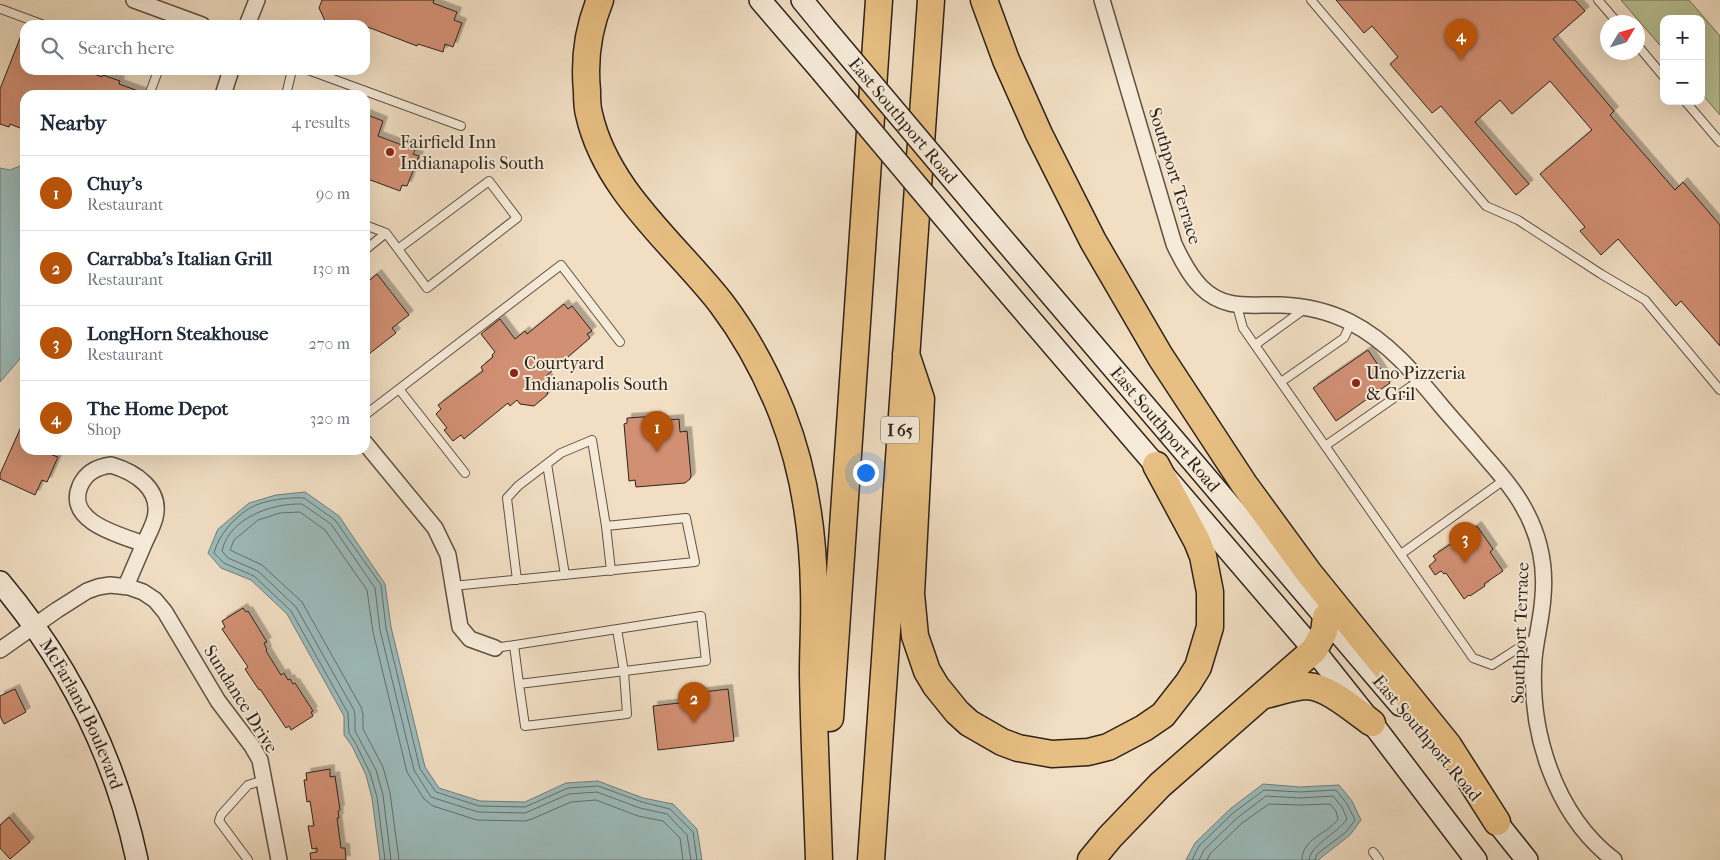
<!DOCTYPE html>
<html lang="en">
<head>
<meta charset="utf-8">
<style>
  body { margin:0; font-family:"IM FELL French Canon",serif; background:#f6f6f7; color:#1f2937 }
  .controls { position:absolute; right:15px; top:15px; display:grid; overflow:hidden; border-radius:10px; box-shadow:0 5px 20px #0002 }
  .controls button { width:45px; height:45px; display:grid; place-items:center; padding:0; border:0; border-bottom:1px solid #e0e1e3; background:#fff; color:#1f2937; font:25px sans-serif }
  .compass { position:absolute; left:1600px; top:15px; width:45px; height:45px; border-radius:50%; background:#fff; box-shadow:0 5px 20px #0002; rotate:52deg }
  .you { position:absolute; left:865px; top:472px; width:18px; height:18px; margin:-12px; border:4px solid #fff; border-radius:50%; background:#1a73e8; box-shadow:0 0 0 8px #1a73e833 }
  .badge { display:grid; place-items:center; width:32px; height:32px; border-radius:50%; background:#b45309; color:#fff; font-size:16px; font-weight:700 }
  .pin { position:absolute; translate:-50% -41px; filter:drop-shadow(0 1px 2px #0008) }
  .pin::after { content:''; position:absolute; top:26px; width:18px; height:15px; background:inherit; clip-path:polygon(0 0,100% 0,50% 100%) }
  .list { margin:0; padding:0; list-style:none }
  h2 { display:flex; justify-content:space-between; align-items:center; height:65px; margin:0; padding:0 20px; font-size:21px }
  h2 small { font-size:16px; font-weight:400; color:#747a83 }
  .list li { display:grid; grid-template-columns:32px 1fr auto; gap:15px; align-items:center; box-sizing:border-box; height:75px; padding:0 20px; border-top:1px solid #e0e1e3 }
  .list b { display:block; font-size:19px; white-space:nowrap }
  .list p { margin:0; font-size:16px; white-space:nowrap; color:#747a83 }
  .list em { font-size:16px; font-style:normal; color:#747a83 }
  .icon { flex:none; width:28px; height:28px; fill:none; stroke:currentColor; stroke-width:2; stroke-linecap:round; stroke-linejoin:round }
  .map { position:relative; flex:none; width:1720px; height:860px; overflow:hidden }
  .search { position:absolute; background:#fff; box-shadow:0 5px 20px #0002; left:20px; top:20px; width:350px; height:55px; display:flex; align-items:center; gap:12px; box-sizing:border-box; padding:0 18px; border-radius:15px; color:#747a83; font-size:19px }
  .panel { position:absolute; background:#fff; box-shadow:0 5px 20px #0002; left:20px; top:90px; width:350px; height:365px; border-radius:15px }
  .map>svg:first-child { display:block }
  .green { fill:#b8c195; stroke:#737258 }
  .water { fill:#9cbbbb; stroke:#707e7b }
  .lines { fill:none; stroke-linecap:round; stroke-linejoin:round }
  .shore { stroke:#656f6a; stroke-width:1 }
  .building { fill:#d18f73; stroke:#2e231a; filter:url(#shadow) }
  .lane-casing { stroke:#5f5244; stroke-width:10 }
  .street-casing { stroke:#5f5244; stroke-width:18 }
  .secondary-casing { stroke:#2e231a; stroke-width:24 }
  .highway-casing { stroke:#2e231a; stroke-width:29 }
  .lane { stroke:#f6ead8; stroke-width:8 }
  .street { stroke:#f6ead8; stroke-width:15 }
  .secondary { stroke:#f6ead8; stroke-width:21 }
  .highway { stroke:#e8bf82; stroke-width:26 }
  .secondary-bridge-casing { stroke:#2e231a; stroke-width:24; stroke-linecap:butt }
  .secondary-bridge { stroke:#f6ead8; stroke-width:21 }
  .poi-dot { fill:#8f2418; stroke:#f6ead8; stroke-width:2 }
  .labels { text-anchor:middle; stroke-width:4; stroke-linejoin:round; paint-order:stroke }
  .shield { fill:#f6ead8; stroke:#6a5f53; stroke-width:1 }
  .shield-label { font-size:16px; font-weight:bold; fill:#2e231a }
  .street-label { font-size:18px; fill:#2e231a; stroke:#f6ead8 }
  .poi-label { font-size:18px; fill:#2e231a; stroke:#f6ead8; text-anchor:start }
</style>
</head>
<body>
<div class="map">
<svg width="1720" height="860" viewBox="0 0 1720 860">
  <defs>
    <filter id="shadow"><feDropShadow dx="4.5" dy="-4.5" stdDeviation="0" flood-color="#0004"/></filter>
  </defs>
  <rect width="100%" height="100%" fill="#f1dec3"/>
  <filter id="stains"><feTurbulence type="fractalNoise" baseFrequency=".004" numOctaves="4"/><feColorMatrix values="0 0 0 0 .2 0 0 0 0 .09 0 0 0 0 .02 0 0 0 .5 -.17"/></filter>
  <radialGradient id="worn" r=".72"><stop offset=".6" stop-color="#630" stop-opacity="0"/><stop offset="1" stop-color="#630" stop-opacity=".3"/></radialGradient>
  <path class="green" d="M 1621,0 L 1689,0 L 1720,36 L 1720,115 L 1701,93 L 1701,19 L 1664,19 L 1664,50 Z"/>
  <path class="water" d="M 25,164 L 25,353 L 0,382 L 0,168 L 10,170 Z
    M 305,492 L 339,516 L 385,584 L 391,627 L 425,767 L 439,788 L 480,801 L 525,802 L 566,783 L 598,781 L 643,798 L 673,804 L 697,829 L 702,860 L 380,860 L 372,798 L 366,775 L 352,746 L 344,735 L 344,716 L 287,614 L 251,580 L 221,568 L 208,553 L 218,529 L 249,503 L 276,495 Z
    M 1263,784 L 1300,787 L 1339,785 L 1352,801 L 1361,820 L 1350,835 L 1318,860 L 1186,860 L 1195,843 L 1230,809 Z"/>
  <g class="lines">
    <path class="shore" d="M 385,860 L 377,797 L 370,773 L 356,744 L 349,733 L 348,713 L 291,611 L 254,576 L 224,563 L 214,553 C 219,534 234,518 250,508 C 263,500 290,497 304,498 L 335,520 L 381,585 L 386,628 L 420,769 L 436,792 L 479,806 L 525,807 L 568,788 L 598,786 L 642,802 L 670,809 L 693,832 L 697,860
      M 391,860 L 383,795 L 376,770 L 355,731 L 355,715 L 354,710 L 296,607 L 258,571 L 228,558 L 222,551 C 229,518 272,503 302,504 L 331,524 L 375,588 L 380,630 L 414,770 L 431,797 L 478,812 L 525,813 L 569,794 L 597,792 L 640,808 L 667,814 L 687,835 L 691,860
      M 399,860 L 390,793 L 383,767 L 363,729 L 363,714 L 361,707 L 302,602 L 262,565 L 230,550 L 234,540 L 258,520 L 280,513 L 300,512 L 325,530 L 367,590 L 373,632 L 407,772 L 424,799 L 433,806 L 477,820 L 525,821 L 532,819 L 571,802 L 596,800 L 638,816 L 663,821 L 680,838 L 683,860
      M 1192,860 L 1199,846 L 1233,813 L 1264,790 L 1300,792 L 1336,790 L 1347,804 L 1355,820 L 1346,832 L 1317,854 L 1315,860
      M 1199,860 L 1204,850 L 1237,818 L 1266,796 L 1300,798 L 1333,796 L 1342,807 L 1347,819 C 1338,833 1310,845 1309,860
      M 1207,860 L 1210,854 L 1242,823 L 1269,804 L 1300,805 L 1330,804 L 1336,811 L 1338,819 C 1328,834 1302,838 1302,860"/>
  </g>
  <path class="building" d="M 322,0 L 434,0 L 433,3 L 457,12 L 454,20 L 462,23 L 453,47 L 445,44 L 443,52 L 418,44 L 417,46 L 352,21 L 350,25 L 327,25 L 319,8 Z
    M 1336,0 L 1575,0 L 1585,11 L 1553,39 L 1614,111 L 1610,115 L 1675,190 L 1683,182 L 1720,225 L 1720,346 L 1681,301 L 1676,306 L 1618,239 L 1601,255 L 1580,231 L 1585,227 L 1540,174 L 1592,130 L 1550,81 L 1512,114 L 1500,100 L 1475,122 L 1529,184 L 1516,195 L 1441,106 L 1432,113 L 1390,64 L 1398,57 L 1372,26 L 1364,33 Z
    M 24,28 L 25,70 L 83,70 L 102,77 L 103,75 L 120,81 L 119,84 L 144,93 L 143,95 L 25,95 L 25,130 L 10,124 L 9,127 L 0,124 L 0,89 Z
    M 365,114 L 383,121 L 378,136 L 415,150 L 413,154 L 419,156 L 407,186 L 402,185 L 400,191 L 365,178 Z
    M 377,274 L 409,315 L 392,328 L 396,333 L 365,357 L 365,284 Z
    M 564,304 L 568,309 L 572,306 L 592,331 L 587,334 L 590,338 L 546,376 L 549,380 L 543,384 L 548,390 L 547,395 L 534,406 L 520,404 L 517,400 L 510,406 L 508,403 L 464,439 L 461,435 L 453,441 L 444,430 L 447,428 L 436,414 L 441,409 L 438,405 L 483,371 L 481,367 L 493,357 L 492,355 L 495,352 L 481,334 L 500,319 L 515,339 L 525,331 L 527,334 Z
    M 1368,350 L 1390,383 L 1336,421 L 1313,388 Z
    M 657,416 L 658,421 L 679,419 L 680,432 L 687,431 L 691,476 L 690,479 L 685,483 L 636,487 L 635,480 L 629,481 L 624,424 L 627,423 L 627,418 Z
    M 25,418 L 25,450 L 54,450 L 52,455 L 58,457 L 47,482 L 42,480 L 35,495 L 0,479 L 0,474 Z
    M 1477,526 L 1493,549 L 1490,552 L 1503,571 L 1484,584 L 1485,586 L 1470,596 L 1469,595 L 1464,599 L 1446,573 L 1444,574 L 1441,571 L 1435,575 L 1429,566 L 1436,560 L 1433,556 Z
    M 243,608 L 246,612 L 248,611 L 267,642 L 264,643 L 267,650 L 266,651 L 281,675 L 284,673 L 288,680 L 290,679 L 293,684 L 295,683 L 313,711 L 311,712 L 313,716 L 291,730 L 289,726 L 286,728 L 260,689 L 259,690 L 245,669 L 248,667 L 222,629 L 225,627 L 222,621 Z
    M 15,689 L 26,712 L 4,724 L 0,716 L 0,696 Z
    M 728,689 L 734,741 L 658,750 L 653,706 L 688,702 L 687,694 Z
    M 330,769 L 330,777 L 335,776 L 340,810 L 338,811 L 339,818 L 337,818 L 341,848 L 345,848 L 346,860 L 311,860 L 310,853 L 317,852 L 317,848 L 312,849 L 308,826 L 314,826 L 310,801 L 307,802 L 304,780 L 307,780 L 306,773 Z
    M 9,817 L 30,842 L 10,859 L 0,848 L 0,825 Z"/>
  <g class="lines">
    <defs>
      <path id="lane" d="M 1311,0 L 1486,206 L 1518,220 L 1601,274 L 1645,300 L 1720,390
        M 1598,0 L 1617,22
        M 1,9 L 44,25
        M 1638,46 L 1664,77
        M 308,70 L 461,126
        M 149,95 L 158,71 L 157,70
        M 286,95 L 292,70
        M 1685,101 L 1720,142
        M 365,225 L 386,233 L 427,288 L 517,218 L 489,181 L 398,249
        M 365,250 L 386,233
        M 1237,306 L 1243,328 L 1473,658 L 1492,665 L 1536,637
        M 1255,345 L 1306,308
        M 1281,382 L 1344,338 L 1351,323
        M 399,389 L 465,473
        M 365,415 L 561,265 L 620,342
        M 1325,446 L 1420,380
        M 547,464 L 565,575
        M 606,526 L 611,571
        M 1401,554 L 1504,480
        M 453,586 L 695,562 L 686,518 L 606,526 L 592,440 L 561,453 L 518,486 L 507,498 L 517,580
        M 495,648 L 701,616 L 706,661 L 519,684 L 514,645
        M 519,684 L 525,726 L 627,714 L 624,672 L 617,629
        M 1373,852 L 1379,860
        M 248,860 L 219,821 L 221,815 L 248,785 L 264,780"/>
      <path id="street" d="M 134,0 L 202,25
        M 1102,0 L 1174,244 C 1181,259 1189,275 1201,287 C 1225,311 1251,304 1281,305 C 1305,306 1328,311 1350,322 C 1389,342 1415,374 1443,408 C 1454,421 1465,433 1476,446 C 1491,464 1509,482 1521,503 C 1538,531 1546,562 1543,596 C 1542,617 1536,637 1534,659 C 1529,731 1554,814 1614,860
        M 247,25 L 257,0
        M 223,95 L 231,70
        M 365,443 L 435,528 L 448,555 L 460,627 L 470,639 L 495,648
        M 111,465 C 135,472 162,489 155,518 C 153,526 148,535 144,544 C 120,535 65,522 80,486 C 86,472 97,467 111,465 Z
        M 126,586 L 144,544
        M 0,650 L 57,610 L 87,591 L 98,587 L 110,585 L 129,587 L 143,592 L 155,600 L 165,612 L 218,701 L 252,746 L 260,760 L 279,860"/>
      <g id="secondary">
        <path d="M 760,0 L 821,71"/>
        <path d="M 802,0 L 825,28"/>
        <path id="s1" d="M 981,213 L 1400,705"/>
        <path d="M 978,258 L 1314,650 L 1372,723 L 1476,860"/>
        <path id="s2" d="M 0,582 C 68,663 115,756 137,860"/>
        <path d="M 1487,810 L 1527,860"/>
      </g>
      <path id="highway" d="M 600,0 C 588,29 584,60 587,91 C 587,99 587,107 589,114 C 606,191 675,244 721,303 C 746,336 767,375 782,413 C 804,469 813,530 814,590 C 815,618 813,646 813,674 C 814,736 817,798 819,860
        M 984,0 L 1006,60 L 1039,134 L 1093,241 L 1160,356 L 1244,484 L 1309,573 L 1448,745 L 1497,822
        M 906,354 L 921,399 L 911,594 L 915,636 L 927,671 L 936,686 L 957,712 L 969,723 L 1002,742 L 1018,748 L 1052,754 L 1088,752 L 1108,747 L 1144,728 L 1163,715 L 1188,683 L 1198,667 L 1210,627 L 1210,592 L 1203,556 L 1197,541 L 1156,465
        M 1265,695 C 1279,692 1294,686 1308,686 C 1328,687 1355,711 1372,723
        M 830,718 L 879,0
        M 871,860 L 931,0
        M 1091,860 L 1110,837 L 1160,785 L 1314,650 L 1324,632 L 1326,617"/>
    </defs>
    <use href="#lane" class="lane-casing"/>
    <use href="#street" class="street-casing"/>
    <use href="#secondary" class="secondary-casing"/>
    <use href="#highway" class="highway-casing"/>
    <use href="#lane" class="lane"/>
    <use href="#street" class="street"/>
    <use href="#secondary" class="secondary"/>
    <use href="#highway" class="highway"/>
    <defs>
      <g id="secondary-bridge">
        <path id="s3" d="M 825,28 L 981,213"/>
        <path d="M 821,71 L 978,258"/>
      </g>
    </defs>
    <use href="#secondary-bridge" class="secondary-bridge-casing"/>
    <use href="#secondary-bridge" class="secondary-bridge"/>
  </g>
  <g class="poi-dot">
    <circle cx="390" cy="152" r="5"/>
    <circle cx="514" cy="373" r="5"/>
    <circle cx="1356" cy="383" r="5"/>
  </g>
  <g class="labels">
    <rect class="shield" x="881" y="416.5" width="38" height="27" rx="4"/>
    <g class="shield-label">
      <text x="900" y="436">I 65</text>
    </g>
    <g class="street-label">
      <text dy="6" stroke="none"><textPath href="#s3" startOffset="121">East Southport Road</textPath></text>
      <text transform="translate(1175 176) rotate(73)" y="6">Southport Terrace</text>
      <text dy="6" stroke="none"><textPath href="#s1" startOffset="284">East Southport Road</textPath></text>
      <text transform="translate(1520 633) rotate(-88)" y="6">Southport Terrace</text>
      <text transform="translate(241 699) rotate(58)" y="6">Sundance Drive</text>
      <text dy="6" stroke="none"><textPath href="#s2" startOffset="156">McFarland Boulevard</textPath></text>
      <text transform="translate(1427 738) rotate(50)" y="6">East Southport Road</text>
    </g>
    <g class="poi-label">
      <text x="400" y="148">Fairfield Inn<tspan x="400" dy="21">Indianapolis South</tspan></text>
      <text x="524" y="369">Courtyard<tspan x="524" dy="21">Indianapolis South</tspan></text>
      <text x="1366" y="379">Uno Pizzeria<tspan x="1366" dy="21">&amp; Gril</tspan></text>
    </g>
  </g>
  <rect width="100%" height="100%" filter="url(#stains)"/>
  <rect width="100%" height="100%" fill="url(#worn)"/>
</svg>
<div class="controls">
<button>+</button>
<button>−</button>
</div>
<svg class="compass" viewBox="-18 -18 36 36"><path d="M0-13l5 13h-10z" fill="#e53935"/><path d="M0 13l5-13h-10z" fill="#747a83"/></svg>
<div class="you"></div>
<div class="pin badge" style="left:657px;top:452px">1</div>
<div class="pin badge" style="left:694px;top:723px">2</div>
<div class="pin badge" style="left:1465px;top:563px">3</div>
<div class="pin badge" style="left:1461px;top:60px">4</div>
<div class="search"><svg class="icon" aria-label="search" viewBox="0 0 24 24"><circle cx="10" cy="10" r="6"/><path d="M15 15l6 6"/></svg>Search here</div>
<section class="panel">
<h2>Nearby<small>4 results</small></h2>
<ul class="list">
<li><span class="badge">1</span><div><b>Chuy's</b><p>Restaurant</p></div><em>90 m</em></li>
<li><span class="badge">2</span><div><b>Carrabba's Italian Grill</b><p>Restaurant</p></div><em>130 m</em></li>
<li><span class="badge">3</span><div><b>LongHorn Steakhouse</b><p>Restaurant</p></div><em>270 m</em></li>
<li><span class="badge">4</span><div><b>The Home Depot</b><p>Shop</p></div><em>320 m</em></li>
</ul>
</section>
</div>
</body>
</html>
